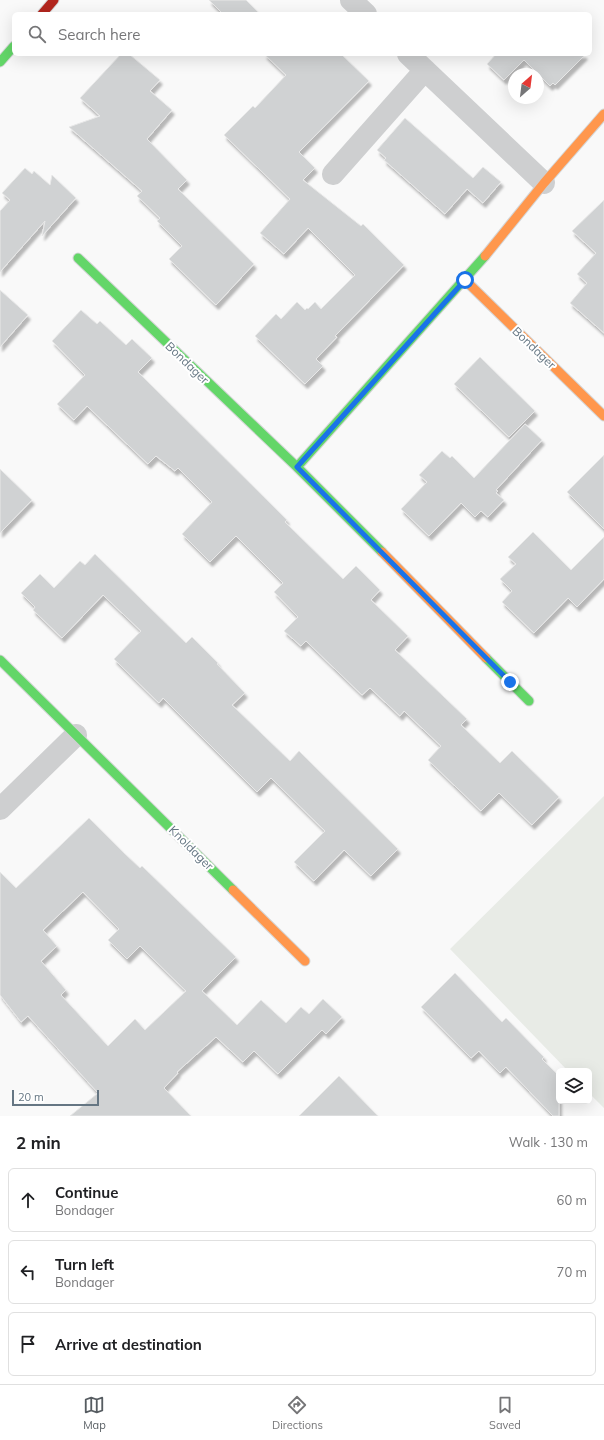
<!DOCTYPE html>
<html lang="en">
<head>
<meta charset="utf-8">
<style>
  body { margin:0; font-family:Mulish,sans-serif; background:#f6f6f6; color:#202124 }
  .controls { position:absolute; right:12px; bottom:12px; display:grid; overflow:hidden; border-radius:6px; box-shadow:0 4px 16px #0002 }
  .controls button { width:36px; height:36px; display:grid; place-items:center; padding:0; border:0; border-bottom:1px solid #e0e0e0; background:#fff; color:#202124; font:20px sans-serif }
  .compass { position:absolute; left:508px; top:68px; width:36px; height:36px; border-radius:50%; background:#fff; box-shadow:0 4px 16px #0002; rotate:28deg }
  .scale { position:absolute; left:12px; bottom:10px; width:87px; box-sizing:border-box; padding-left:4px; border:2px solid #657683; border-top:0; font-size:11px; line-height:14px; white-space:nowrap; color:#657683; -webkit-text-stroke:3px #fff; paint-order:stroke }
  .stop { position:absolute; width:12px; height:12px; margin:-9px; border:3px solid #1a73e8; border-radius:50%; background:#fff }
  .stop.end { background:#1a73e8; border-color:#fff; box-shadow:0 1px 4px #0008 }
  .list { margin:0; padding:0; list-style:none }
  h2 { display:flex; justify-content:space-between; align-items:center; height:52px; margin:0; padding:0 16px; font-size:17px }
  h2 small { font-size:13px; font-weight:400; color:#757577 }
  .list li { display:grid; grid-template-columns:26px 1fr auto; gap:12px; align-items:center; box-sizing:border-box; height:64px; margin:0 8px 8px; padding:0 8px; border:1px solid #e0e0e0; border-radius:6px }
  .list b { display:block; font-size:15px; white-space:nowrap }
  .list p { margin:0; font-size:13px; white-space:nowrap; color:#757577 }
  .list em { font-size:13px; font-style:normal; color:#757577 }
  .icon { flex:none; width:22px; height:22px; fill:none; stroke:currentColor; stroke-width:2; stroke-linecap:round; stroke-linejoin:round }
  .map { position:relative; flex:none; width:604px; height:1116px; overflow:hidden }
  .search { position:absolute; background:#fff; box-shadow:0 4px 16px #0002; left:12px; right:12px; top:12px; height:44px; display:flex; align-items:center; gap:10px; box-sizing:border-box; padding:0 14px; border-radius:6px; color:#757577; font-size:15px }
  .sheet { height:268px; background:#fff }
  nav { display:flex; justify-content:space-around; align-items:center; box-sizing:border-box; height:56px; border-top:1px solid #e0e0e0; background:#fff; font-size:11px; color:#757577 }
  nav a { display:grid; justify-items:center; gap:2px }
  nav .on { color:#565c61 }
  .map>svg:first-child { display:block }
  .green { fill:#e8ebe6 }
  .building { fill:#d0d2d3; stroke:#e8e8e8; fill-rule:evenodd; filter:url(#shadow) }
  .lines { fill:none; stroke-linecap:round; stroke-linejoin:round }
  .fast-casing { stroke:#d5d6d7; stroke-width:11 }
  .slow-casing { stroke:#d5d6d7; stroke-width:11 }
  .jam-casing { stroke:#d5d6d7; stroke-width:11 }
  .street { stroke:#cecfd0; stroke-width:22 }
  .fast { stroke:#63d668; stroke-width:9 }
  .slow { stroke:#ff974d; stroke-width:9 }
  .jam { stroke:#b3261e; stroke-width:9 }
  .route { stroke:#1a73e8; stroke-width:5 }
  .labels { text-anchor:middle; stroke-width:4; stroke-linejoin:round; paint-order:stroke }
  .street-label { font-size:12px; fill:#657683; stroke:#fff }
</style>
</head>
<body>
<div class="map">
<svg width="604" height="1116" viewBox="0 0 604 1116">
  <defs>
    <filter id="shadow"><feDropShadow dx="2.5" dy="4.5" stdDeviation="1" flood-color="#0004"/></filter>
  </defs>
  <rect width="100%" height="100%" fill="#f9f9f9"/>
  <path class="green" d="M 604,796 L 604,1108 L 589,1093 L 589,1071 L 568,1071 L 450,949 Z"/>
  <path class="building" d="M 209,0 L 246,0 L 258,12 L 256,14 L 223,14 Z
    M 121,54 L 129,54 L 160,80 L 150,91 L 172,110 L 147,139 L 187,180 L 178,189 L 254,264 L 216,305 L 169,259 L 182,246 L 157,221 L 160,218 L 137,196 L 142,191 L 69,127 L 100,116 L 80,98 Z
    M 264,54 L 341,54 L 369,81 L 299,152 L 315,168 L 303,180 L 361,226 L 363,224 L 404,265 L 335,336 L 337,337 L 316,359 L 323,366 L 305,384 L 255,336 L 276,314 L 281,319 L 297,302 L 305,310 L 307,308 L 308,309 L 315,302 L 321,309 L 355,275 L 308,228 L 284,254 L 260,233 L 290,199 L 224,135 L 253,106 L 255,108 L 286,75 Z
    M 496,54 L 584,54 L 585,55 L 555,85 L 553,83 L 550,86 L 524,60 L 504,80 L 487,64 Z
    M 405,118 L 473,178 L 483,167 L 501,182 L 483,203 L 467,189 L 445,214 L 384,160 L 386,158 L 377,150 Z
    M 25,168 L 32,174 L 34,171 L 50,185 L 52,175 L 76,198 L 42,236 L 45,221 L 0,272 L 0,211 L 10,200 L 2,193 Z
    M 604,200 L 604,333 L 570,303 L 587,283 L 577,274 L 596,253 L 572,231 Z
    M 0,290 L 28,315 L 0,347 Z
    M 81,310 L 97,324 L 100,321 L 126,345 L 132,339 L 152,358 L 138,372 L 269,502 L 287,520 L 285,522 L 343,579 L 356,566 L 380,590 L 371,600 L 408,636 L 395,650 L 467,719 L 461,725 L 500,763 L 512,751 L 559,797 L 532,825 L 499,793 L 481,811 L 428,760 L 441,746 L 404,711 L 400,716 L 370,688 L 362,695 L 306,641 L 301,646 L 284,631 L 298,617 L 274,592 L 283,583 L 236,536 L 210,562 L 182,534 L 212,502 L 178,468 L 175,471 L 156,456 L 148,464 L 87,406 L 74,420 L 57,404 L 85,375 L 52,341 Z
    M 480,357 L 535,411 L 509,437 L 454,384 Z
    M 525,424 L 542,440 L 496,490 L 498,491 L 496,493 L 504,500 L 488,517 L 481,511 L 475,517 L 461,503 L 429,536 L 401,509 L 427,482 L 419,475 L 442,451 L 450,458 L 452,456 L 474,478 Z
    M 604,455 L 604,529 L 567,492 Z
    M 0,469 L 32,500 L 0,533 Z
    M 533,532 L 571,570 L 604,537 L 604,579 L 577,607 L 568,598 L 534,633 L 502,602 L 512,591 L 500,579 L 516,564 L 508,557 Z
    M 95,554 L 186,643 L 192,637 L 218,663 L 217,664 L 245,693 L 232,705 L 290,761 L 299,751 L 398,849 L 371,876 L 344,850 L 314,881 L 294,862 L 325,831 L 271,778 L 257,792 L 163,698 L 159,703 L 114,659 L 141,631 L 103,595 L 62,638 L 33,610 L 35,607 L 21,593 L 40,574 L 54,588 L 80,561 L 85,565 Z
    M 89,818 L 124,853 L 140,868 L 142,866 L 236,957 L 202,991 L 237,1025 L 261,1000 L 286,1023 L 301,1007 L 309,1014 L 323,999 L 342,1017 L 326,1034 L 322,1030 L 278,1074 L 254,1051 L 243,1062 L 216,1037 L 177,1072 L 178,1073 L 164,1088 L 191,1116 L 70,1116 L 98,1093 L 28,1016 L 21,1022 L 0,995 L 0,872 L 16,888 ZM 83,892 L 119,929 L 108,940 L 127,959 L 140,946 L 186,991 L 145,1030 L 135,1019 L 108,1046 L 61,995 L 66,990 L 41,961 L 57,946 L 43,930 Z
    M 455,973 L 502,1022 L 506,1018 L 544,1057 L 542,1059 L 559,1076 L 559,1116 L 553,1116 L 506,1067 L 500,1073 L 479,1051 L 471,1058 L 421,1007 Z
    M 339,1076 L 378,1116 L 299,1116 Z"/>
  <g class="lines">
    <defs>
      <path id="fast" d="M 0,62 L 14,46
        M 78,258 L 297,467 L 382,552
        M 297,467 L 485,256
        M 486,658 L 529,701
        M 0,660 L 233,890"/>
      <path id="slow" d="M 485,256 L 544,183 L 604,114
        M 465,280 L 604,416
        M 382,552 L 486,658
        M 233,890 L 305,961"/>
      <path id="jam" d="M 42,14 L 54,0"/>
    </defs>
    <use href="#fast" class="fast-casing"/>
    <use href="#slow" class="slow-casing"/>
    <use href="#jam" class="jam-casing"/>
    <path class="street" d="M 351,0 L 366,14
      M 408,54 L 544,183
      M 333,174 L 425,70
      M 0,809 L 76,735"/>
    <use href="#fast" class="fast"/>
    <use href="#slow" class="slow"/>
    <use href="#jam" class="jam"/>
  </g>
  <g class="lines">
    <path class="route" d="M 465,280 L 297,467 L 510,682"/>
  </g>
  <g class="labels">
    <g class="street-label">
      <text transform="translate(534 348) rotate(44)" y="4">Bondager</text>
      <text transform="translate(187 363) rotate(44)" y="4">Bondager</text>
      <text transform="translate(191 848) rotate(45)" y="4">Knoldager</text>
    </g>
  </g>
</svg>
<div class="controls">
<button><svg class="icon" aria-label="layers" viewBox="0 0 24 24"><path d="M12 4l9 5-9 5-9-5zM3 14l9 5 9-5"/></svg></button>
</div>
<svg class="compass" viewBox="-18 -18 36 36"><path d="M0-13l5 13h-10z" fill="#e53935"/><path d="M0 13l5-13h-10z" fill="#757577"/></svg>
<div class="scale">20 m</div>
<div class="stop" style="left:465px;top:280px"></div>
<div class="stop end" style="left:510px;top:682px"></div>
<div class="search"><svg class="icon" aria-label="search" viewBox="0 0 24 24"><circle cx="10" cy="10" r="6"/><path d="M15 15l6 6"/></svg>Search here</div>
</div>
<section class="sheet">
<h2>2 min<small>Walk · 130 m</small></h2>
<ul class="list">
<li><svg class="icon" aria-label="ahead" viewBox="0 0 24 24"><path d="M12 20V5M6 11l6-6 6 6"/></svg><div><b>Continue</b><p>Bondager</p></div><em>60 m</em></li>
<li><svg class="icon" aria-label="left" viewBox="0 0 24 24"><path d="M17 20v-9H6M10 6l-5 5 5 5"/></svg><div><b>Turn left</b><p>Bondager</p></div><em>70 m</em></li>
<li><svg class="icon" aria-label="arrive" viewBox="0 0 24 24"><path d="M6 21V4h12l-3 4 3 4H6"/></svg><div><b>Arrive at destination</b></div></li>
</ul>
</section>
<nav>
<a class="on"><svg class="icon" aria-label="map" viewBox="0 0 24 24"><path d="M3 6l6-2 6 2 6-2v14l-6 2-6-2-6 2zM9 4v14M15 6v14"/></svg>Map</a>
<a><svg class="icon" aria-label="directions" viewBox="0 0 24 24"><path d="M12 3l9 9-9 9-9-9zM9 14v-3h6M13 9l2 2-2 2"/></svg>Directions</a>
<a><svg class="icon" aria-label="saved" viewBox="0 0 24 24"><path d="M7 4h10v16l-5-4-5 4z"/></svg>Saved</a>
</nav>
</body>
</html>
